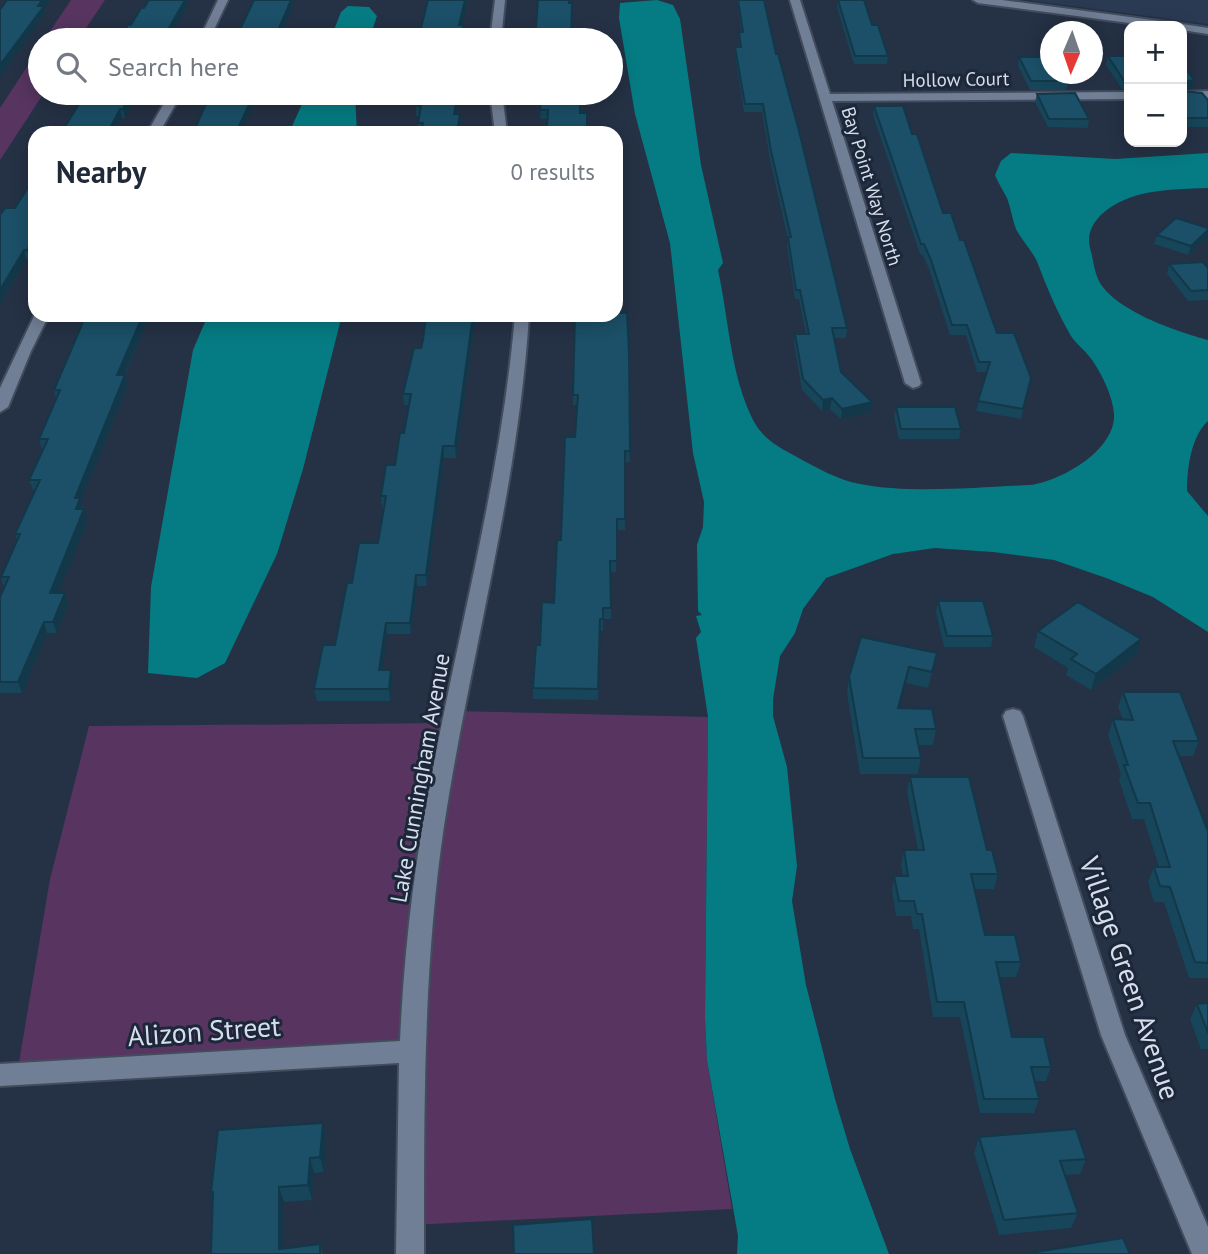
<!DOCTYPE html>
<html lang="en">
<head>
<meta charset="utf-8">
<style>
  body { margin:0; font-family:"PT Sans",sans-serif; background:#f2f2f3; color:#1f2937 }
  .controls { position:absolute; right:21px; top:21px; display:grid; overflow:hidden; border-radius:14px; box-shadow:0 4px 18px #0003 }
  .controls button { width:63px; height:63px; display:grid; place-items:center; padding:0; border:0; border-bottom:2px solid #e0e1e3; background:#fff; color:#1f2937; font:35px sans-serif }
  .compass { position:absolute; left:1040px; top:21px; width:63px; height:63px; border-radius:50%; background:#fff; box-shadow:0 4px 18px #0003; rotate:182deg }
  .list { margin:0; padding:0; list-style:none }
  h2 { display:flex; justify-content:space-between; align-items:center; height:91px; margin:0; padding:0 28px; font-size:30px }
  h2 small { font-size:23px; font-weight:400; color:#747a83 }
  .icon { flex:none; width:38px; height:38px; fill:none; stroke:currentColor; stroke-width:2; stroke-linecap:round; stroke-linejoin:round }
  .map { position:relative; flex:none; width:1208px; height:1254px; overflow:hidden }
  .search { position:absolute; background:#fff; box-shadow:0 4px 18px #0003; left:28px; top:28px; width:595px; height:77px; display:flex; align-items:center; gap:18px; box-sizing:border-box; padding:0 24px; border-radius:38px; color:#747a83; font-size:26px }
  .panel { position:absolute; background:#fff; box-shadow:0 4px 18px #0003; left:28px; top:126px; width:595px; height:196px; border-radius:21px }
  .map>svg:first-child { display:block }
  .built { fill:#2b3a53 }
  .green { fill:#573560 }
  .water { fill:#057c83 }
  .lines { fill:none; stroke-linecap:round; stroke-linejoin:round }
  .minor-casing { stroke:#424c5d; stroke-width:4 }
  .minor { fill:#717f96; fill-rule:evenodd }
  .wall { fill:#174559 }
  .shaded-wall { fill:#133849 }
  .building { fill:#1b5068; stroke:#133849; stroke-width:2 }
  .labels { text-anchor:middle; stroke-width:6; stroke-linejoin:round; paint-order:stroke }
  .far-street-label { font-size:19px; fill:#d6deeb; stroke:#1c273a }
  .street-label { font-size:23px; fill:#d6deeb; stroke:#1c273a }
  .near-street-label { font-size:28px; fill:#d6deeb; stroke:#1c273a }
</style>
</head>
<body>
<div class="map">
<svg width="1208" height="1254" viewBox="0 0 1208 1254">
  <rect width="100%" height="100%" fill="#253145"/>
  <path class="built" d="M 1028,0 L 1208,0 L 1208,24 Z"/>
  <path class="green" d="M 71,0 L 105,0 L 78,40 L 44,40 Z
    M 40,47 L 40,93 L 44,93 L 0,160 L 0,108 Z
    M 455,711 L 708,717 L 705,1018 L 707,1060 L 732,1209 L 410,1225 L 412,1052 L 17,1074 L 50,879 L 89,726 L 452,723 Z"/>
  <path class="water" d="M 657,0 L 673,5 L 680,19 L 701,165 L 723,263 L 718,270 C 729,320 730,374 753,420 C 763,439 778,447 797,457 C 817,468 838,480 860,484 C 910,494 979,487 1030,485 C 1061,481 1116,450 1114,414 C 1113,397 1102,374 1092,360 C 1086,351 1077,345 1071,336 C 1058,314 1047,288 1038,264 C 1034,253 1021,239 1016,229 C 1012,219 1011,208 1007,198 C 1003,190 998,183 995,175 L 1001,161 L 1011,153 L 1115,159 L 1208,153 L 1208,188 C 1183,189 1152,189 1129,198 C 1108,206 1084,223 1090,248 C 1093,258 1094,270 1098,279 C 1112,310 1178,332 1208,340 L 1208,421 C 1191,436 1187,469 1187,491 L 1208,516 L 1208,632 L 1153,597 L 1109,579 L 1054,560 L 993,552 L 935,548 L 893,554 L 826,578 L 803,609 L 795,633 L 780,656 L 773,699 L 773,716 L 787,767 L 797,866 L 792,901 L 806,985 L 835,1099 L 850,1149 L 889,1254 L 737,1254 L 738,1236 L 707,1060 L 705,1018 L 708,717 L 696,638 L 701,632 L 696,616 L 702,615 L 698,611 L 697,545 L 703,527 L 704,502 L 693,453 L 670,243 L 635,114 L 619,18 L 620,3 Z
    M 348,6 L 369,7 L 377,16 L 369,40 L 330,40 L 341,12 Z
    M 307,93 L 355,93 L 357,133 L 289,133 Z
    M 208,315 L 342,315 L 303,469 L 277,554 L 225,663 L 197,678 L 148,673 L 151,587 L 193,350 Z"/>
  <g class="lines">
    <defs>
      <path id="minor" d="M 218,0 L 228,0 L 209,40 L 199,40 Z
        M 495,0 L 505,0 L 501,40 L 490,40 Z
        M 790,0 L 800,0 L 830,94 L 1129,92 L 1129,99 L 832,101 L 921,383 L 919,386 L 913,388 L 905,383 Z
        M 973,0 L 1002,0 L 1182,24 L 1208,28 L 1208,34 L 1182,30 L 1182,26 L 1152,26 L 978,3 Z
        M 1208,91 L 1208,99 L 1182,98 L 1182,92 Z
        M 170,93 L 182,93 L 159,133 L 147,133 Z
        M 490,93 L 502,93 L 507,133 L 495,133 Z
        M 35,314 L 49,315 L 31,351 L 8,407 L 0,412 L 0,388 Z
        M 515,315 L 529,315 C 518,489 470,655 444,826 C 423,968 424,1111 424,1254 L 396,1254 L 399,1063 L 0,1086 L 0,1064 L 400,1041 C 404,949 415,858 433,768 C 462,616 502,469 515,315 Z
        M 1013,709 L 1020,711 L 1023,716 L 1125,1035 L 1208,1227 L 1208,1254 L 1192,1254 L 1101,1035 L 1003,716 L 1006,711 Z"/>
    </defs>
    <use href="#minor" class="minor-casing"/>
    <use href="#minor" class="minor"/>
  </g>
  <path class="wall" d="M 737,0 L 764,0 L 776,54 L 847,328 L 846,338 L 834,338 L 841,372 L 872,402 L 870,412 L 841,419 L 830,409 L 822,411 L 802,390 L 794,344 L 795,334 L 806,334 L 799,299 L 795,299 L 787,246 L 788,239 L 770,160 L 762,112 L 744,112 L 735,55 L 735,47 L 739,47 L 739,32 L 741,32 Z
    M 838,0 L 872,25 L 888,56 L 887,64 L 854,64 L 837,7 Z
    M 1108,56 L 1129,56 L 1129,90 L 1122,89 L 1106,65 Z
    M 1019,57 L 1068,81 L 1066,90 L 1030,90 L 1018,66 Z
    M 1182,64 L 1194,80 L 1191,89 L 1182,90 L 1182,91 L 1208,100 L 1208,127 L 1182,127 Z
    M 86,93 L 139,93 L 125,118 L 122,118 L 114,133 L 61,133 Z
    M 537,93 L 581,93 L 580,113 L 587,133 L 547,133 L 547,119 L 540,119 L 541,103 L 537,103 Z
    M 1037,94 L 1089,119 L 1088,128 L 1048,127 L 1035,102 Z
    M 460,95 L 456,114 L 460,114 L 461,123 L 459,133 L 419,133 L 418,123 L 419,116 L 416,116 L 416,106 Z
    M 874,106 L 912,134 L 943,213 L 960,240 L 997,333 L 1031,378 L 1021,419 L 976,411 L 987,372 L 977,372 L 966,335 L 950,335 L 929,269 L 922,254 L 920,254 L 873,115 Z
    M 35,176 L 35,250 L 29,259 L 26,259 L 0,305 L 0,215 L 15,208 Z
    M 1208,228 L 1207,238 L 1188,255 L 1154,244 L 1157,235 Z
    M 1169,264 L 1208,268 L 1208,300 L 1188,301 L 1167,274 Z
    M 621,313 L 630,462 L 625,462 L 625,530 L 617,530 L 616,572 L 611,572 L 611,619 L 603,619 L 603,631 L 600,631 L 598,700 L 533,699 L 533,688 L 540,645 L 554,603 L 561,540 L 575,437 L 577,405 L 573,405 L 573,395 Z
    M 86,315 L 144,315 L 146,324 L 125,375 L 128,385 L 81,501 L 88,520 L 58,593 L 68,604 L 57,633 L 47,633 L 22,693 L 0,693 L 0,597 L 4,588 L 1,577 L 17,541 L 15,534 L 35,490 L 33,490 L 29,480 L 43,450 L 42,450 L 39,439 L 56,400 L 54,390 Z
    M 476,315 L 456,458 L 444,458 L 427,586 L 417,586 L 411,634 L 387,634 L 382,670 L 393,682 L 390,701 L 317,701 L 314,689 L 335,645 L 352,583 L 378,543 L 384,508 L 382,508 L 381,496 L 395,465 L 404,433 L 409,405 L 404,405 L 403,394 L 423,340 Z
    M 896,407 L 961,429 L 959,439 L 899,439 L 894,417 Z
    M 938,601 L 993,636 L 991,647 L 944,647 L 936,612 Z
    M 1038,631 L 1141,639 L 1136,655 L 1091,690 L 1066,675 L 1068,668 L 1034,647 Z
    M 861,637 L 933,669 L 928,688 L 906,683 L 899,708 L 936,729 L 933,745 L 919,745 L 921,758 L 918,774 L 860,774 L 847,693 L 849,677 Z
    M 1123,692 L 1199,741 L 1193,756 L 1179,756 L 1207,829 L 1208,829 L 1208,978 L 1189,978 L 1164,902 L 1154,902 L 1148,882 L 1154,867 L 1159,867 L 1144,819 L 1132,819 L 1119,780 L 1121,774 L 1108,735 L 1113,719 L 1123,720 L 1118,707 Z
    M 910,777 L 987,850 L 998,874 L 994,889 L 975,889 L 985,935 L 1021,962 L 1016,977 L 999,977 L 1012,1037 L 1051,1067 L 1046,1081 L 1034,1081 L 1039,1099 L 1034,1113 L 980,1113 L 960,1017 L 933,1017 L 919,929 L 913,929 L 911,916 L 896,916 L 892,891 L 894,876 L 903,876 L 901,865 L 904,850 L 918,850 L 907,792 Z
    M 1208,1003 L 1208,1049 L 1201,1049 L 1190,1019 L 1197,1004 Z
    M 323,1123 L 326,1139 L 324,1172 L 314,1173 L 312,1200 L 284,1202 L 283,1248 L 320,1244 L 323,1254 L 211,1254 L 213,1198 L 211,1192 Z
    M 979,1137 L 1086,1159 L 1080,1174 L 1065,1175 L 1078,1213 L 1071,1228 L 999,1235 L 974,1153 Z"/>
  <path class="shaded-wall" d="M 42,0 L 50,0 L 44,8 L 45,14 L 0,77 L 0,65 Z
    M 185,0 L 188,0 L 189,4 L 168,40 L 162,40 Z
    M 291,0 L 295,1 L 279,40 L 274,40 Z
    M 465,0 L 467,0 L 467,5 L 460,34 L 459,25 Z
    M 1194,80 L 1191,89 L 1182,90 L 1182,82 Z
    M 132,93 L 139,93 L 125,118 L 123,109 Z
    M 254,93 L 259,93 L 241,133 L 236,133 Z
    M 458,93 L 460,93 L 460,95 L 454,123 L 454,114 Z
    M 120,109 L 122,118 L 114,133 L 106,133 Z
    M 460,114 L 461,123 L 459,133 L 457,133 Z
    M 1208,230 L 1207,238 L 1188,255 L 1191,246 Z
    M 35,236 L 35,250 L 29,259 L 27,250 Z
    M 24,250 L 26,259 L 0,305 L 0,290 Z
    M 143,315 L 146,324 L 120,385 L 117,375 Z
    M 473,315 L 476,315 L 456,458 L 455,446 Z
    M 125,375 L 128,385 L 81,501 L 83,509 L 76,509 L 75,498 Z
    M 832,398 L 830,409 L 822,411 L 823,400 Z
    M 872,402 L 870,412 L 841,419 L 842,409 Z
    M 443,446 L 444,458 L 427,586 L 426,575 Z
    M 84,509 L 88,520 L 54,604 L 50,593 Z
    M 416,575 L 417,586 L 411,634 L 410,623 Z
    M 65,593 L 68,604 L 57,633 L 53,622 Z
    M 44,622 L 47,633 L 22,693 L 18,682 Z
    M 386,623 L 387,634 L 381,682 L 379,670 Z
    M 1141,639 L 1136,655 L 1091,690 L 1096,674 Z
    M 909,667 L 906,683 L 895,725 L 898,708 Z
    M 391,670 L 393,682 L 390,701 L 389,689 Z
    M 323,1123 L 326,1139 L 324,1172 L 320,1157 Z
    M 310,1158 L 314,1173 L 312,1200 L 308,1185 Z
    M 279,1187 L 284,1202 L 283,1254 L 279,1249 Z"/>
  <path class="building" d="M 7,0 L 42,0 L 38,6 L 44,6 L 0,65 L 0,10 Z
    M 149,0 L 185,0 L 162,40 L 118,40 L 128,25 L 131,25 L 141,8 L 144,8 Z
    M 254,0 L 291,0 L 274,40 L 235,40 Z
    M 428,0 L 465,0 L 459,25 L 463,25 L 461,40 L 418,40 Z
    M 538,0 L 569,0 L 569,3 L 572,3 L 571,40 L 535,40 Z
    M 738,0 L 764,0 L 776,54 L 778,54 L 799,131 L 847,328 L 832,328 L 841,372 L 872,402 L 842,409 L 832,398 L 823,400 L 803,379 L 795,334 L 809,334 L 800,290 L 796,290 L 788,237 L 791,237 L 771,151 L 763,104 L 745,104 L 735,47 L 741,47 L 739,32 L 743,32 Z
    M 838,0 L 864,0 L 872,25 L 878,25 L 888,56 L 855,56 Z
    M 1108,56 L 1129,56 L 1129,81 L 1124,81 Z
    M 1019,57 L 1051,57 L 1051,74 L 1063,74 L 1068,81 L 1031,81 Z
    M 1182,64 L 1194,80 L 1182,82 L 1182,91 L 1202,93 L 1208,100 L 1208,118 L 1182,118 Z
    M 86,93 L 132,93 L 123,109 L 120,109 L 110,128 L 106,133 L 61,133 Z
    M 211,93 L 254,93 L 236,133 L 193,133 Z
    M 419,93 L 458,93 L 454,114 L 460,114 L 457,133 L 421,133 L 423,123 L 418,123 L 421,106 L 416,106 Z
    M 537,93 L 580,93 L 580,113 L 587,113 L 587,133 L 551,133 L 552,128 L 547,128 L 548,110 L 540,110 L 541,93 Z
    M 1075,93 L 1089,119 L 1049,119 L 1037,94 Z
    M 874,106 L 903,106 L 912,134 L 917,134 L 943,213 L 951,213 L 960,240 L 964,240 L 997,333 L 1014,333 L 1031,378 L 1023,409 L 978,401 L 990,362 L 979,362 L 967,325 L 952,325 L 931,260 L 924,244 L 921,244 Z
    M 35,176 L 35,236 L 27,250 L 24,250 L 0,290 L 0,215 L 5,208 L 15,208 Z
    M 616,202 L 620,202 L 621,313 L 627,313 L 629,354 L 630,451 L 625,451 L 625,519 L 617,519 L 617,561 L 610,561 L 611,608 L 603,608 L 603,619 L 600,619 L 598,689 L 533,688 L 536,645 L 540,645 L 542,602 L 554,603 L 557,540 L 561,540 L 565,437 L 575,437 L 578,395 L 573,395 L 575,315 L 616,315 Z
    M 1176,218 L 1208,228 L 1208,230 L 1191,246 L 1157,235 Z
    M 1203,262 L 1208,268 L 1208,290 L 1191,291 L 1169,264 Z
    M 86,315 L 143,315 L 117,375 L 125,375 L 75,498 L 80,498 L 76,509 L 84,509 L 50,593 L 65,593 L 53,622 L 44,622 L 18,682 L 0,682 L 0,597 L 9,577 L 1,577 L 20,534 L 15,534 L 40,480 L 29,480 L 48,439 L 39,439 L 60,390 L 54,390 Z
    M 426,315 L 473,315 L 455,446 L 443,446 L 426,575 L 416,575 L 410,623 L 386,623 L 379,670 L 391,670 L 389,689 L 314,689 L 323,645 L 335,645 L 347,583 L 352,583 L 359,543 L 378,543 L 386,496 L 381,496 L 386,465 L 395,465 L 400,433 L 404,433 L 411,394 L 403,394 L 414,348 L 421,348 L 423,340 Z
    M 896,407 L 955,407 L 961,429 L 901,429 Z
    M 938,601 L 983,601 L 993,636 L 947,636 Z
    M 1078,602 L 1141,639 L 1096,674 L 1071,659 L 1077,654 L 1038,631 Z
    M 861,637 L 937,653 L 932,672 L 909,667 L 898,708 L 932,709 L 936,729 L 915,729 L 921,758 L 863,758 L 849,677 Z
    M 1123,692 L 1180,692 L 1199,741 L 1173,741 L 1207,829 L 1208,829 L 1208,963 L 1195,962 L 1170,887 L 1160,886 L 1154,867 L 1170,867 L 1150,803 L 1138,803 L 1124,765 L 1128,765 L 1113,719 L 1133,720 Z
    M 910,777 L 969,777 L 987,850 L 992,850 L 998,874 L 971,874 L 985,935 L 1015,935 L 1021,962 L 996,962 L 1012,1037 L 1044,1037 L 1051,1067 L 1031,1067 L 1039,1099 L 984,1099 L 964,1002 L 937,1002 L 922,914 L 917,914 L 914,901 L 899,901 L 894,876 L 908,876 L 904,850 L 924,850 Z
    M 1208,1003 L 1208,1033 L 1197,1004 Z
    M 323,1123 L 320,1157 L 310,1158 L 308,1185 L 279,1187 L 279,1249 L 320,1244 L 320,1254 L 211,1254 L 213,1192 L 211,1192 L 218,1130 Z
    M 1076,1129 L 1086,1159 L 1060,1161 L 1078,1213 L 1004,1220 L 979,1137 Z
    M 592,1219 L 594,1254 L 514,1254 L 513,1225 Z
    M 1123,1238 L 1130,1254 L 1024,1254 Z"/>
  <g class="labels">
    <g class="far-street-label">
      <text transform="translate(956 79) rotate(-1)" y="7">Hollow Court</text>
      <text transform="translate(872 186) rotate(73)" y="7">Bay Point Way North</text>
    </g>
    <g class="street-label">
      <text transform="translate(420 778) rotate(-80)" y="8">Lake Cunningham Avenue</text>
    </g>
    <g class="near-street-label">
      <text transform="translate(1130 978) rotate(71)" y="10">Village Green Avenue</text>
      <text transform="translate(204 1031) rotate(-4)" y="10">Alizon Street</text>
    </g>
  </g>
</svg>
<div class="controls">
<button>+</button>
<button>−</button>
</div>
<svg class="compass" viewBox="-18 -18 36 36"><path d="M0-13l5 13h-10z" fill="#e53935"/><path d="M0 13l5-13h-10z" fill="#747a83"/></svg>
<div class="search"><svg class="icon" aria-label="search" viewBox="0 0 24 24"><circle cx="10" cy="10" r="6"/><path d="M15 15l6 6"/></svg>Search here</div>
<section class="panel">
<h2>Nearby<small>0 results</small></h2>
<ul class="list">
</ul>
</section>
</div>
</body>
</html>
